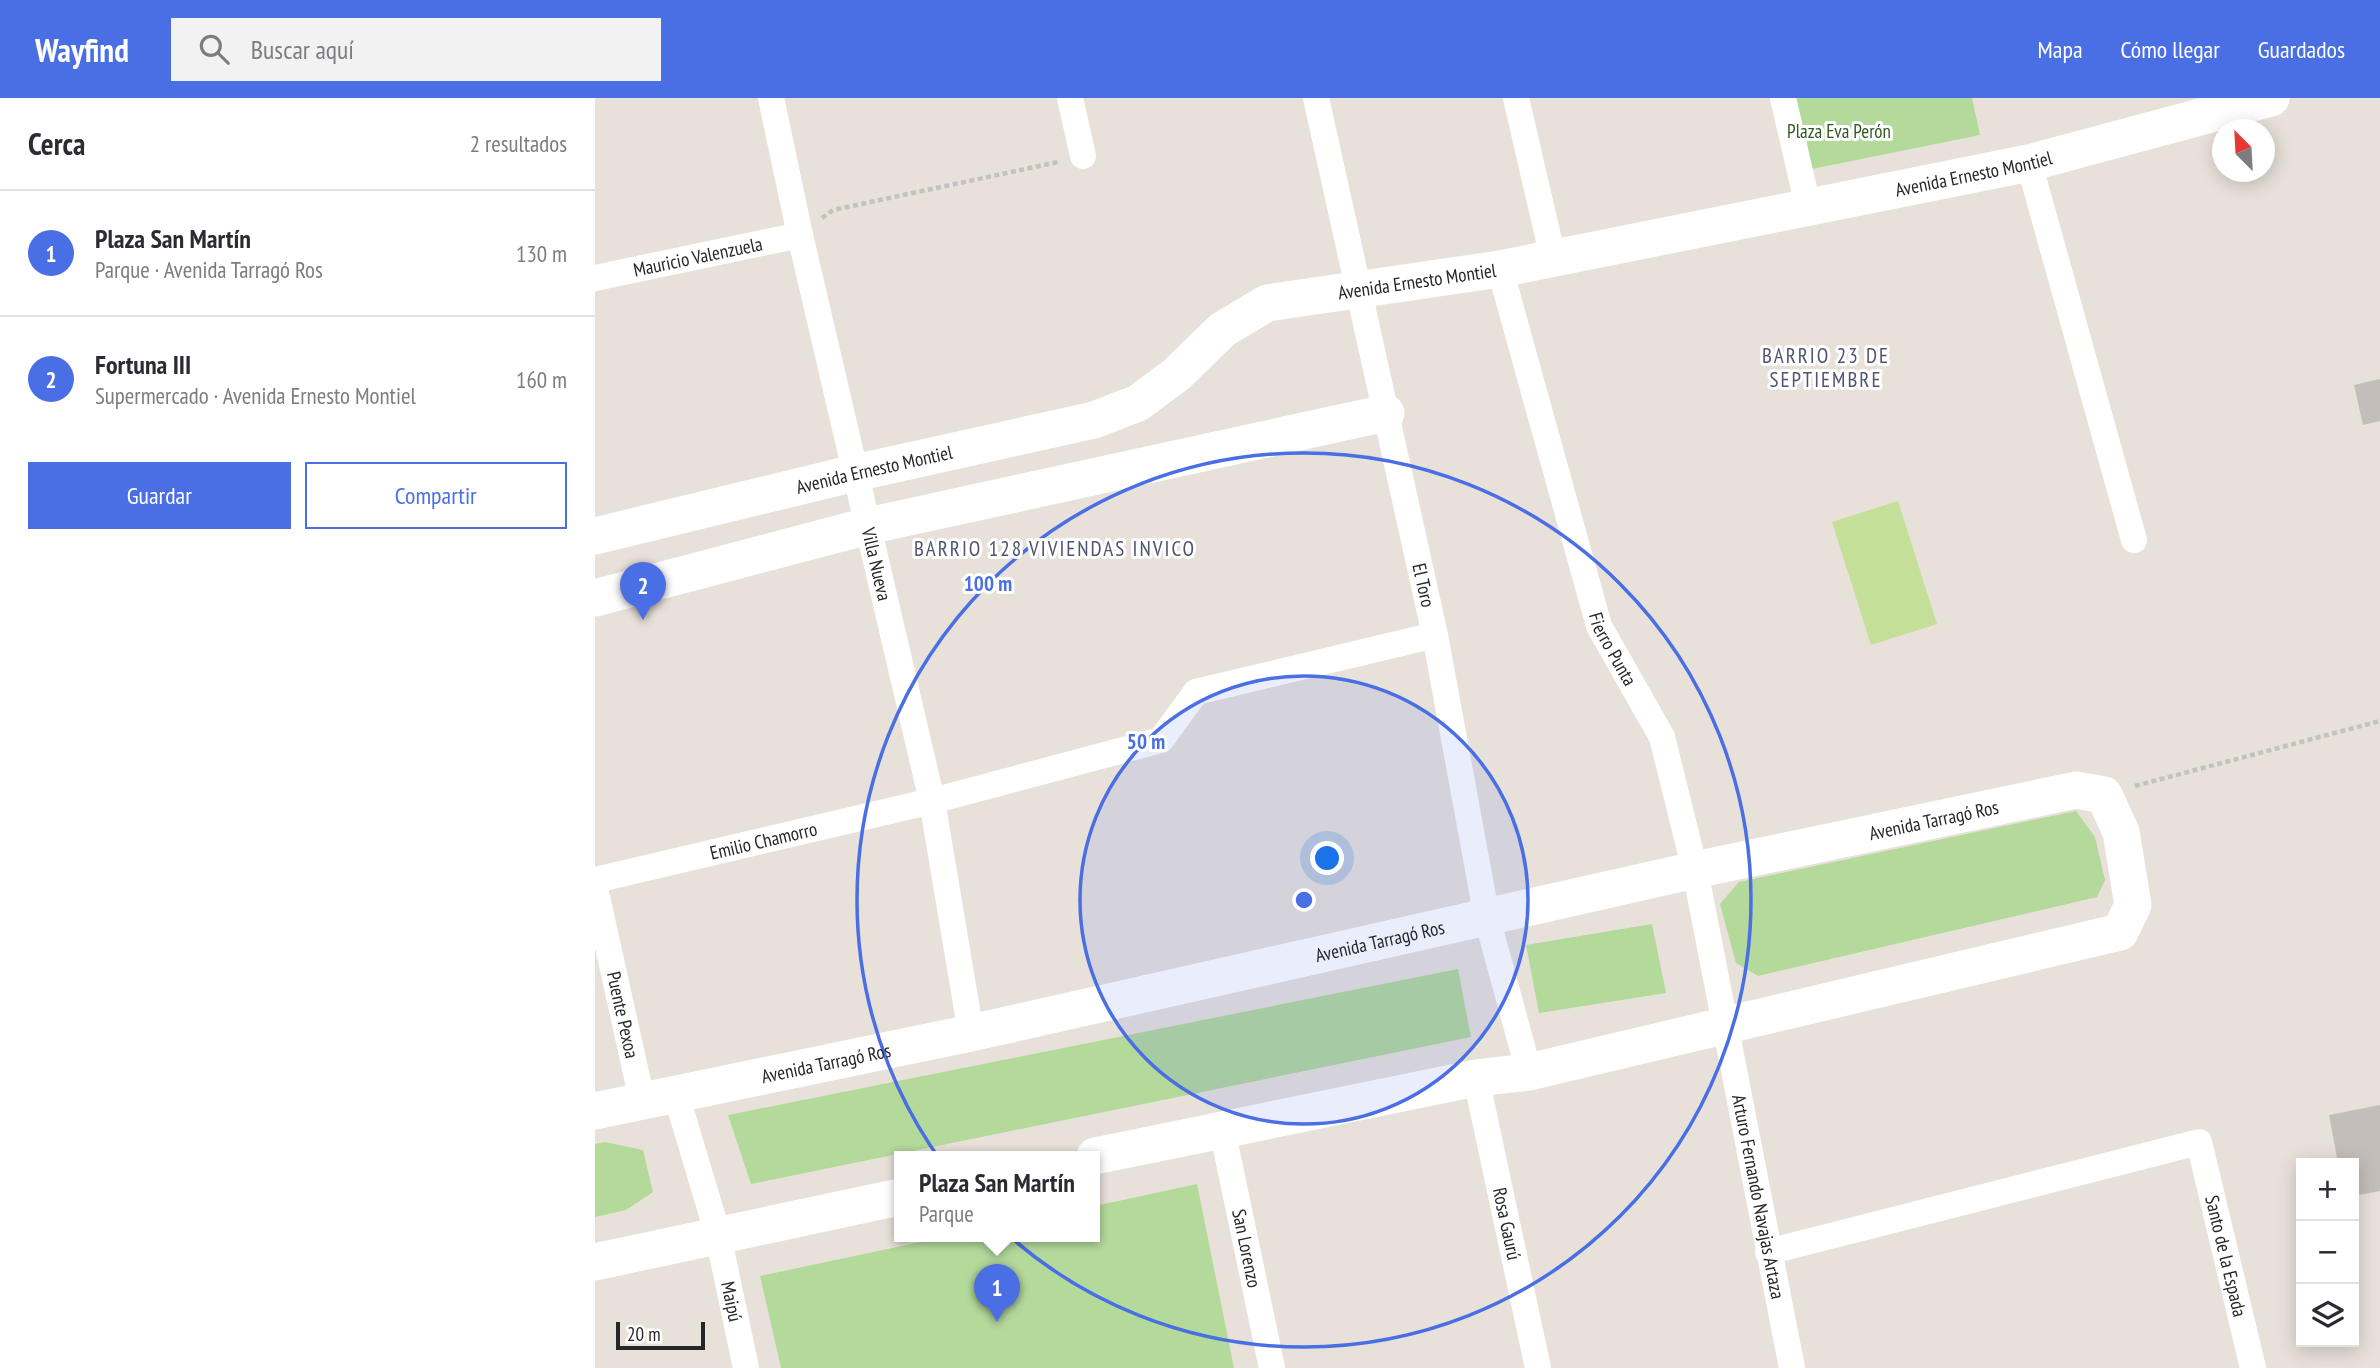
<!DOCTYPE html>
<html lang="es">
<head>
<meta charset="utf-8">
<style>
  body { margin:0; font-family:"PT Sans Narrow",sans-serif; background:#f2f2f3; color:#2b2b33 }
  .controls { position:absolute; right:21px; bottom:21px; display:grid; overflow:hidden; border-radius:0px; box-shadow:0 4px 18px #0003 }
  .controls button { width:63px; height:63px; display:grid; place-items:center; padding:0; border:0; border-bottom:2px solid #e1e1e2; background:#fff; color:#2b2b33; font:35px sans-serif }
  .compass { position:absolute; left:1617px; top:21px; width:63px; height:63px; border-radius:50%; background:#fff; box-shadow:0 4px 18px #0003; rotate:336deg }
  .scale { position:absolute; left:21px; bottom:18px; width:89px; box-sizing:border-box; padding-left:7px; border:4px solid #262626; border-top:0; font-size:19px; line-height:24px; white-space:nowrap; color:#262626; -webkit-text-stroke:5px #fff; paint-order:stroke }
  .you { position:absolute; left:733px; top:761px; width:24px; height:24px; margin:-18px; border:5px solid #fff; border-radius:50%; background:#1a73e8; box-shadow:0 0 0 10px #1a73e833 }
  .badge { display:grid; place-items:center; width:46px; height:46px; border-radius:50%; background:#4a6ee4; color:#fff; font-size:23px; font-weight:700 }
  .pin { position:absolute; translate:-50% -58px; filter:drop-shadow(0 2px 4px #0008) }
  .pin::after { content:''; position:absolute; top:37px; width:24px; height:21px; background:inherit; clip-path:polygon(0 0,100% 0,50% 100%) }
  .popup { position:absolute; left:299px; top:1053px; width:206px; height:91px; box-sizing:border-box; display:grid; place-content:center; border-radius:0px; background:#fff; filter:drop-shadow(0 2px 5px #0005); font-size:23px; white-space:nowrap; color:#7c7c81 }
  .popup b { font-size:26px; color:#2b2b33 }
  .popup::after { content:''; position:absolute; left:50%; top:100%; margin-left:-14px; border:14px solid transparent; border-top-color:#fff }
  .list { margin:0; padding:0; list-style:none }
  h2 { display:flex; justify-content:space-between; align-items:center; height:91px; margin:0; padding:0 28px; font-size:30px }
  h2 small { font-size:23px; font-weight:400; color:#7c7c81 }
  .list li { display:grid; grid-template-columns:46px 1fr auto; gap:21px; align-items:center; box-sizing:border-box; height:126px; padding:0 28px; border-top:2px solid #e1e1e2 }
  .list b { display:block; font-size:26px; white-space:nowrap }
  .list p { margin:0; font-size:23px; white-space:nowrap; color:#7c7c81 }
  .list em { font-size:23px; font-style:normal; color:#7c7c81 }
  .actions { display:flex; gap:14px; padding:21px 28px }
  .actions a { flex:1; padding:16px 0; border:2px solid #4a6ee4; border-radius:0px; text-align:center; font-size:24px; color:#4a6ee4 }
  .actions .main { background:#4a6ee4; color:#fff }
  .icon { flex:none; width:38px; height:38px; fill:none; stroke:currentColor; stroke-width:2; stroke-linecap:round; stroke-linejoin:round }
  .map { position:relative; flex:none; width:1785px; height:1270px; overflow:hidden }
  header { display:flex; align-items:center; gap:42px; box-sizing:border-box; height:98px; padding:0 35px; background:#4a6ee4; color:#fff }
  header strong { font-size:33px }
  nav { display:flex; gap:38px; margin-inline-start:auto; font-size:24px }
  .search { width:490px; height:63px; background:#f2f2f3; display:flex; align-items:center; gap:18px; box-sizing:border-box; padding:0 24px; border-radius:0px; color:#7c7c81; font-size:26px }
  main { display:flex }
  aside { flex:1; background:#fff }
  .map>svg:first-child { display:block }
  .green { fill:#b3d99b }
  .pitch { fill:#c4df98 }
  .building { fill:#c3beb9 }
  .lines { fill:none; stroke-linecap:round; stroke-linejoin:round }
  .path { stroke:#c2c2c2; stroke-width:4.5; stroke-dasharray:5 3.5; stroke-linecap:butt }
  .street { stroke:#fff; stroke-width:26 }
  .secondary { stroke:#fff; stroke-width:37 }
  .ring { fill:none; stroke:#4a6ee4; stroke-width:3.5 }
  .labels { text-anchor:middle; stroke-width:6; stroke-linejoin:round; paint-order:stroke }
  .park-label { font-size:19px; fill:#2f5920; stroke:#fff }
  .street-label { font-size:19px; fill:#262626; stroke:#fff }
  .neighbourhood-label { font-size:21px; letter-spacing:2px; fill:#4d5571; stroke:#fff }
  .centre { fill:#4a6ee4; stroke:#fff; stroke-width:3.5 }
  .ring-label { font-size:21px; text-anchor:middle; font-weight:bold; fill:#4a6ee4; stroke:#fff; stroke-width:6; stroke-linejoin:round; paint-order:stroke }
</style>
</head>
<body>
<header>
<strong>Wayfind</strong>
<div class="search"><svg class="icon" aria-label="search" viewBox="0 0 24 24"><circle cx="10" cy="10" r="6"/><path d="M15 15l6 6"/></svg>Buscar aquí</div>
<nav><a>Mapa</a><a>Cómo llegar</a><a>Guardados</a></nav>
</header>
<main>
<aside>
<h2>Cerca<small>2 resultados</small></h2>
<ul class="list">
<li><span class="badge">1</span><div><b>Plaza San Martín</b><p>Parque · Avenida Tarragó Ros</p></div><em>130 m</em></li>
<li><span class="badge">2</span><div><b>Fortuna III</b><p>Supermercado · Avenida Ernesto Montiel</p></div><em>160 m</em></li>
</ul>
<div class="actions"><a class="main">Guardar</a><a>Compartir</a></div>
</aside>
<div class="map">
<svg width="1785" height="1270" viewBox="0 0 1785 1270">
  <rect width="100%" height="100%" fill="#e8e1d9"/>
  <path class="green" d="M 1201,0 L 1377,0 L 1385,37 L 1217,71 Z
    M 1481,713 L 1500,739 L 1510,782 L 1502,799 L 1163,878 L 1141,865 L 1125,806 L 1144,784 Z
    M 1057,826 L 1071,895 L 944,915 L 931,847 Z
    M 863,871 L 876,939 L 156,1086 L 133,1017 Z
    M 10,1044 L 48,1052 L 58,1094 L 31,1112 L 0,1119 L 0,1046 Z
    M 602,1086 L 639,1270 L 186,1270 L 165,1178 L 354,1138 L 500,1138 L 500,1108 Z"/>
  <path class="pitch" d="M 1303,403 L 1342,526 L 1276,547 L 1237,424 Z"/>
  <path class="building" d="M 1785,281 L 1785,323 L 1768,327 L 1759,287 Z
    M 1785,1007 L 1785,1093 L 1759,1098 L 1759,1065 L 1743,1065 L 1734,1017 Z"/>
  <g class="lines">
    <path class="path" d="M 227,120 L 238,112 L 463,64
      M 1540,688 L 1785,623"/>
    <g class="street">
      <path id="s1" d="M 176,0 L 205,137 L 337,703 L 376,935"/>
      <path d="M 475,0 L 488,58"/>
      <path id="s2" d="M 721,0 L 840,537 L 892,820 L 934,974"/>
      <path d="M 921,0 L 958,160"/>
      <path d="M 1188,0 L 1213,108"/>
      <path d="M 1434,65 L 1539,442"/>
      <path id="s3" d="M 905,171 L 1004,528 L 1067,639 L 1100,772 L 1197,1270"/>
      <path id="s4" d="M 0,180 L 205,137"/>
      <path id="s5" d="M 0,782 L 337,703 L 566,642 L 601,594 L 840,537"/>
      <path id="s6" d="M 0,790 L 47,1002"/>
      <path id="s7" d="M 881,980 L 943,1270"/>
      <path id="s8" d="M 81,996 L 123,1137 L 151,1270"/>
      <path id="s9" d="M 627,1031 L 677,1270"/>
      <path id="s10" d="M 1173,1154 L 1604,1044 L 1658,1270"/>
    </g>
    <g class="secondary">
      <path id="s11" d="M 0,438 L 260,375 L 499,322 L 543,305 L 582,276 L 627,232 L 672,205 L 905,171 L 1434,65 L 1676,0"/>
      <path d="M 0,500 L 273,428 L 791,315"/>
      <path id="s12" d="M 0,1013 L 376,935 L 1100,772 L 1481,692 L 1509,697 L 1526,734 L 1538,807 L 1525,834 L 934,974 L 881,980 L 500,1058"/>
      <path d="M 0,1164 L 304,1099"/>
    </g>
  </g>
  <circle cx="709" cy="802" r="224" fill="#4a6ee4" fill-opacity=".12"/>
  <g class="ring">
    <circle cx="709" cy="802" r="224"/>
    <circle cx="709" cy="802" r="447"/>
  </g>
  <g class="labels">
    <g class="park-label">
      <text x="1244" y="40">Plaza Eva Perón</text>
    </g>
    <g class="street-label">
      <text dy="7" stroke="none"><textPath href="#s11" startOffset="1442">Avenida Ernesto Montiel</textPath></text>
      <text dy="7" stroke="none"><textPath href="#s4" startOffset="105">Mauricio Valenzuela</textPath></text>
      <text dy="7" stroke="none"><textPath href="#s11" startOffset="875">Avenida Ernesto Montiel</textPath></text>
      <text dy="7" stroke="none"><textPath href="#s11" startOffset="287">Avenida Ernesto Montiel</textPath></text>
      <text dy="7" stroke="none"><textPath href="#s1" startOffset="478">Villa Nueva</textPath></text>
      <text dy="7" stroke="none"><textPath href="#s2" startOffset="499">El Toro</textPath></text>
      <text dy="7" stroke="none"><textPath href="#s3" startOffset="397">Fierro Punta</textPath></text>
      <text dy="7" stroke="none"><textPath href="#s12" startOffset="1370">Avenida Tarragó Ros</textPath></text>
      <text dy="7" stroke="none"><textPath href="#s5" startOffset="173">Emilio Chamorro</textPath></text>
      <text dy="7" stroke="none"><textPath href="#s12" startOffset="803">Avenida Tarragó Ros</textPath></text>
      <text dy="7" stroke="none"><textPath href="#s6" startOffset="130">Puente Pexoa</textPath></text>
      <text dy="7" stroke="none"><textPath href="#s12" startOffset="236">Avenida Tarragó Ros</textPath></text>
      <text dy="7" stroke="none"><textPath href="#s3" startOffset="968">Arturo Fernando Navajas Artaza</textPath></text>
      <text dy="7" stroke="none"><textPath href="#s7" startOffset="149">Rosa Gaurú</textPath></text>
      <text dy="7" stroke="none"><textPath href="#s9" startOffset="122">San Lorenzo</textPath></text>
      <text dy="7" stroke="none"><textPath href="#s10" startOffset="562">Santo de la Espada</textPath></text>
      <text dy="7" stroke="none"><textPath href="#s8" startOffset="215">Maipú</textPath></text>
    </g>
    <g class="neighbourhood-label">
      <text x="1231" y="265">BARRIO 23 DE<tspan x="1231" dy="24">SEPTIEMBRE</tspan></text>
      <text x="460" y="458">BARRIO 128 VIVIENDAS INVICO</text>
    </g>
  </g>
  <circle cx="709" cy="802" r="10" class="centre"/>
  <g class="ring-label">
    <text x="393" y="493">100 m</text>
    <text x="551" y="651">50 m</text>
  </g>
</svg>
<div class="controls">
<button>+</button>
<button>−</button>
<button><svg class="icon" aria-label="layers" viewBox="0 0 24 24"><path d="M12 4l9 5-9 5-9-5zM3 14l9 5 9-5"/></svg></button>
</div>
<svg class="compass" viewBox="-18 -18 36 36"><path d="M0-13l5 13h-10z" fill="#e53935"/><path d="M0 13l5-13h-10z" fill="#7c7c81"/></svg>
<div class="scale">20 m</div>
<div class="you"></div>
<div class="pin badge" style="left:402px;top:1224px">1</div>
<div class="popup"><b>Plaza San Martín</b>Parque</div>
<div class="pin badge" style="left:48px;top:522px">2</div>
</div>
</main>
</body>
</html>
